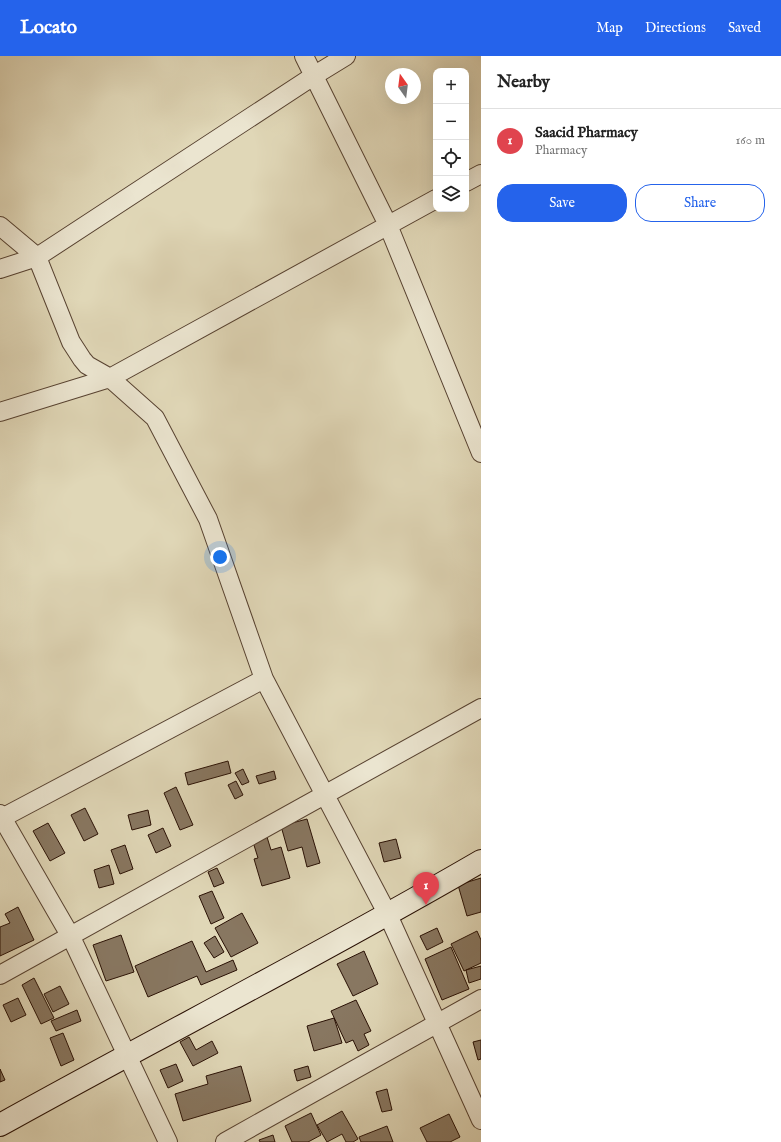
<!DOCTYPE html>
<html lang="en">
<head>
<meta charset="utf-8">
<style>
  body { margin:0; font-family:"IM FELL English",serif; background:#f6f6f6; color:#222 }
  .controls { position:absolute; right:12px; top:12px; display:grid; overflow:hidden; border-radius:8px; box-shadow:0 4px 16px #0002 }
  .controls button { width:36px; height:36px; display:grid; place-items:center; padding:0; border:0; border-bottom:1px solid #e0e0e0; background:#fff; color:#222; font:20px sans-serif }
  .compass { position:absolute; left:385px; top:12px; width:36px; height:36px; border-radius:50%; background:#fff; box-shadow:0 4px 16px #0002; rotate:346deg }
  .you { position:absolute; left:220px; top:501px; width:14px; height:14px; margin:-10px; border:3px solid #fff; border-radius:50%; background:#1a73e8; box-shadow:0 0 0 6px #1a73e833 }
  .badge { display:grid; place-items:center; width:26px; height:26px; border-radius:50%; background:#2563eb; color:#fff; font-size:13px; font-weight:700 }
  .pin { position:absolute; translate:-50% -33px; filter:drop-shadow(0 1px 2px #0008) }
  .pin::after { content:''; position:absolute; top:21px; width:14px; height:12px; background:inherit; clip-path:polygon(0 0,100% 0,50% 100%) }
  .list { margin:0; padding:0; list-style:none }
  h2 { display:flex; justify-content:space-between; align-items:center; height:52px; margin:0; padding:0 16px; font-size:17px }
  h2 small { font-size:13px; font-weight:400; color:#767676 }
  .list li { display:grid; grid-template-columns:26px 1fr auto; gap:12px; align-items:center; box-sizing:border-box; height:64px; padding:0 16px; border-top:1px solid #e0e0e0 }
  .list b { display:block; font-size:15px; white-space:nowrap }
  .list p { margin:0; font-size:13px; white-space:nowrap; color:#767676 }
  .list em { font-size:13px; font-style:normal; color:#767676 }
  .actions { display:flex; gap:8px; padding:12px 16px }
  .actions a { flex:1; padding:9px 0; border:1px solid #2563eb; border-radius:16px; text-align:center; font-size:14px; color:#2563eb }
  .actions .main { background:#2563eb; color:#fff }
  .icon { flex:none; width:22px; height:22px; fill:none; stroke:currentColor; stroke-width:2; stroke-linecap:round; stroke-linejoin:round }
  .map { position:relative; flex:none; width:481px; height:1086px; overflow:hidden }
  header { display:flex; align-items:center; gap:24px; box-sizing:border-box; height:56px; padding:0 20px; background:#2563eb; color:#fff }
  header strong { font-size:19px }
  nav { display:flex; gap:22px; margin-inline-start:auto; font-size:14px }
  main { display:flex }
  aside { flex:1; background:#fff }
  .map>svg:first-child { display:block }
  .building { fill:#887761; stroke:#291004 }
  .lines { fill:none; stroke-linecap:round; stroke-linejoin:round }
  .street-casing { stroke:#574231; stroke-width:20 }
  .secondary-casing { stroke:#291004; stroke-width:24 }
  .street { stroke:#ebe5d0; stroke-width:18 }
  .secondary { stroke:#ebe5d0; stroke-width:22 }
</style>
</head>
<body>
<header>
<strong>Locato</strong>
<nav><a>Map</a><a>Directions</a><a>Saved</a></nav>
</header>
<main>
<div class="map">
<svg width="481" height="1086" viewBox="0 0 481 1086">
  <rect width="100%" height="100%" fill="#e0d7b7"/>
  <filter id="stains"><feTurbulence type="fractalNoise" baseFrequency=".005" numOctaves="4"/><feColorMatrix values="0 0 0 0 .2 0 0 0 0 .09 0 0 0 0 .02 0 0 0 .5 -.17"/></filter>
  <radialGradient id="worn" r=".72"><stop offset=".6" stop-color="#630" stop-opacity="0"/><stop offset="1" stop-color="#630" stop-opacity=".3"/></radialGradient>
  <path class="building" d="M 228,705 L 231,717 L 188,729 L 185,717 Z
    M 243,713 L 249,726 L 242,729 L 235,717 Z
    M 274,715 L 276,723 L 259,728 L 256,720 Z
    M 236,725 L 243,739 L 235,743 L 228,729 Z
    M 176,731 L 193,769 L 180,774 L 164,737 Z
    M 85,752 L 98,778 L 84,785 L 71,759 Z
    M 148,754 L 151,769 L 132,774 L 128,759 Z
    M 307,763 L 320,807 L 307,811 L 302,791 L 288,795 L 281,770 Z
    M 48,767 L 65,797 L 50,805 L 33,775 Z
    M 163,772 L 171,790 L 156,797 L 148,779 Z
    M 267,781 L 271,794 L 281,791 L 290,822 L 262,830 L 254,803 L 258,802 L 253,786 Z
    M 396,783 L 401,802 L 384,806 L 379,787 Z
    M 125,789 L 133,813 L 120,818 L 111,794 Z
    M 109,809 L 114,828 L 99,832 L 94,814 Z
    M 217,812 L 224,827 L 214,831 L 208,816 Z
    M 481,822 L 481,856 L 467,860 L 458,829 Z
    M 212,835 L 224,862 L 211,868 L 199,840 Z
    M 18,851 L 34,884 L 0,900 L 0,871 L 10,867 L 5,858 Z
    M 242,857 L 258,887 L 231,901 L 215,872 Z
    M 437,872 L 443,886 L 427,894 L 420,880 Z
    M 477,875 L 481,884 L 481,907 L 464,915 L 451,888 Z
    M 121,879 L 134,916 L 106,925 L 93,889 Z
    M 215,880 L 224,896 L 214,902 L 204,887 Z
    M 192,885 L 206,916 L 233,904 L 237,914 L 201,929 L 197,920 L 148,941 L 135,910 Z
    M 451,891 L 469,933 L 442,944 L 425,903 Z
    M 364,895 L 378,928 L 353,940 L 337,908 Z
    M 481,910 L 481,923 L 469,927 L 466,914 Z
    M 34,922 L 54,962 L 41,968 L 22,929 Z
    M 60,930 L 69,948 L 53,956 L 44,938 Z
    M 18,942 L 26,959 L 11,966 L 3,949 Z
    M 356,944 L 371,975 L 364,978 L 369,989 L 358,995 L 353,984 L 346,987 L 331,955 Z
    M 77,954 L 81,965 L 56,975 L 51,965 Z
    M 334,962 L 342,987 L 314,995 L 307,970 Z
    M 63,977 L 74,1004 L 61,1010 L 50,982 Z
    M 189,981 L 196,994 L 212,985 L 218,997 L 193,1010 L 180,986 Z
    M 481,984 L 481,1003 L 478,1004 L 473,986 Z
    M 176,1008 L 183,1025 L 168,1032 L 160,1014 Z
    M 241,1010 L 251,1045 L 183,1065 L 175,1038 L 208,1028 L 206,1020 Z
    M 308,1010 L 311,1021 L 297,1025 L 294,1014 Z
    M 0,1013 L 5,1024 L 0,1026 Z
    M 387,1033 L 392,1054 L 382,1056 L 376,1036 Z
    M 342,1055 L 358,1083 L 353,1086 L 346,1086 L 342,1078 L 327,1086 L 317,1069 Z
    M 311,1057 L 321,1079 L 308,1086 L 292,1086 L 285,1070 Z
    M 449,1058 L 460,1081 L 450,1086 L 427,1086 L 420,1072 Z
    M 387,1070 L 393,1086 L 361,1086 L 359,1081 Z
    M 273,1079 L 275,1086 L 260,1086 L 259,1084 Z"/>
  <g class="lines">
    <defs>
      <path id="street" d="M 304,0 L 388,169 L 481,397
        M 466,126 L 481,118
        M 0,170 L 37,201 L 71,286 L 82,303 L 87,309 L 110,322 L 155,362 L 208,463 L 264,623 L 388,859 L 481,1064
        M 0,213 L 37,201 L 315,19 L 346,0
        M 0,356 L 110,322 L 436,143
        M 0,758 L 71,881 L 168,1086
        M 0,763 L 264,623
        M 0,919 L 481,652
        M 225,1086 L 481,943"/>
      <path id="secondary" d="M 0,1069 C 160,980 323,897 481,805"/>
    </defs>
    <use href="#street" class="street-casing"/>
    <use href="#secondary" class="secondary-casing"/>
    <use href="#street" class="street"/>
    <use href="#secondary" class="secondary"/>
  </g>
  <rect width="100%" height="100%" filter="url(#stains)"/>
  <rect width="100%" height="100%" fill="url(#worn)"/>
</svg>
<div class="controls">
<button>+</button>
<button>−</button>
<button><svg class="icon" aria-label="locate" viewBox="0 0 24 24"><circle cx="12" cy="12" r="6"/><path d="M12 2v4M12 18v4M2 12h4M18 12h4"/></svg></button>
<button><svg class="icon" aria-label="layers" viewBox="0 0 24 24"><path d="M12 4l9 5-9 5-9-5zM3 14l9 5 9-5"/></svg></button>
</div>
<svg class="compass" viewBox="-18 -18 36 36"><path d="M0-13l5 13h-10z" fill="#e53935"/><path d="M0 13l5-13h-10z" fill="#767676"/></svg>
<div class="you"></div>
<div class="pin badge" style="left:426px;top:849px;background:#e0444e">1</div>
</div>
<aside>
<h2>Nearby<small></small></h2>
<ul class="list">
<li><span class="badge" style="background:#e0444e">1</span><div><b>Saacid Pharmacy</b><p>Pharmacy</p></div><em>160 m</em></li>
</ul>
<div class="actions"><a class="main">Save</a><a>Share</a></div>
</aside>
</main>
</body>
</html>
